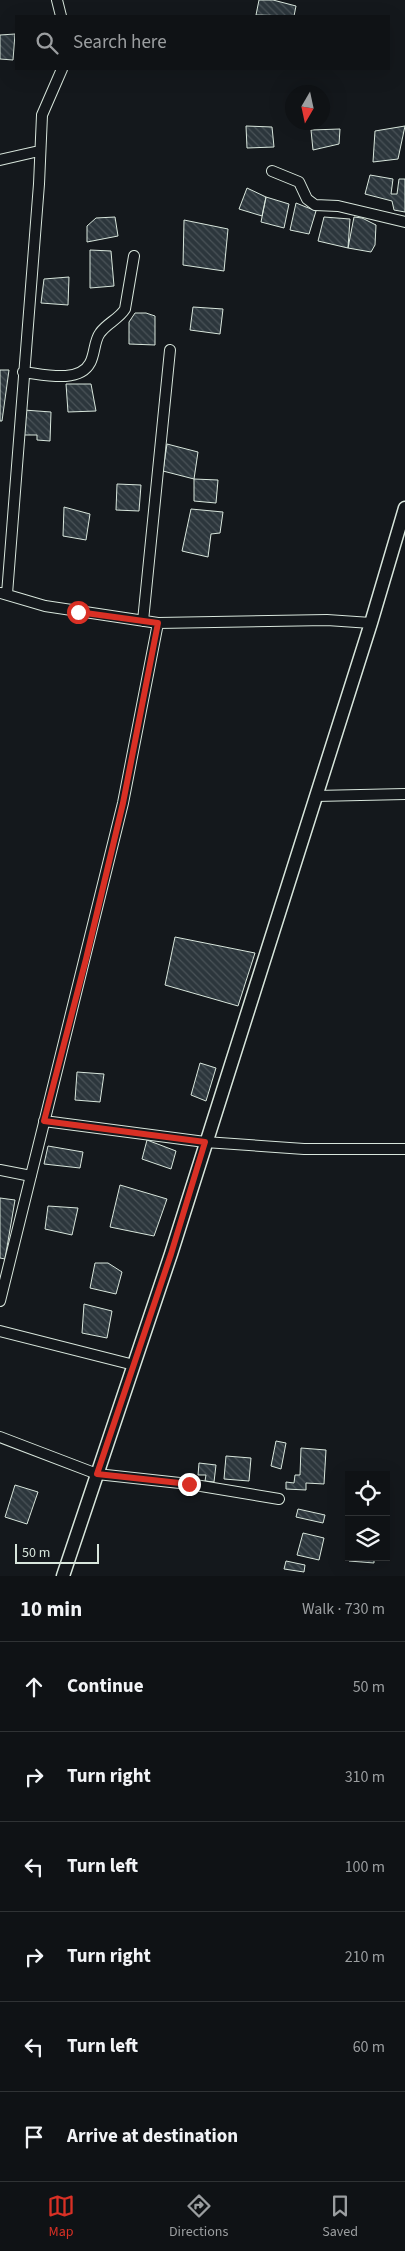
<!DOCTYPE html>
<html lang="en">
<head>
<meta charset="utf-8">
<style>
  body { margin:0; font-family:"Source Sans 3",sans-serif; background:#181b1e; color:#f1f3f6 }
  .controls { position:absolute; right:15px; bottom:15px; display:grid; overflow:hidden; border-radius:0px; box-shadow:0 5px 20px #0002 }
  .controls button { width:45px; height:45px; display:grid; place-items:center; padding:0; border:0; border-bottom:1px solid #2f3234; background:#0f1215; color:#f1f3f6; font:25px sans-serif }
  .compass { position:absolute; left:285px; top:85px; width:45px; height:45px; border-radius:50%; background:#0f1215; box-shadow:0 5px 20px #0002; rotate:189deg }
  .scale { position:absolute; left:15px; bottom:12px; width:84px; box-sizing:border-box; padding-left:5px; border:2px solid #d8e6dc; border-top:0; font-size:14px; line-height:18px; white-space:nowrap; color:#d8e6dc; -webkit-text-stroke:4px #14181c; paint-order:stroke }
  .stop { position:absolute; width:15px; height:15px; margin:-11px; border:4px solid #d93025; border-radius:50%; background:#fff }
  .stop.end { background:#d93025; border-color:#fff; box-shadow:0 1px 5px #0008 }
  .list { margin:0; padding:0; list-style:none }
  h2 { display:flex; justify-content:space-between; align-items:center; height:65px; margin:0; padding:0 20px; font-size:21px }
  h2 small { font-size:16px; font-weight:400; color:#9b9ea0 }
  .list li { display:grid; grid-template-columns:32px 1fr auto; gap:15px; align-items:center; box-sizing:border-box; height:90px; padding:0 20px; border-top:1px solid #2f3234 }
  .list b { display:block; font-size:19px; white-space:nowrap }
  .list em { font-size:16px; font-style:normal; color:#9b9ea0 }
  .icon { flex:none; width:28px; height:28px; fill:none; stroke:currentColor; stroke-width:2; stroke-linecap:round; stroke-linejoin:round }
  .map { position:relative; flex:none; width:405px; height:1576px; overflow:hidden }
  .search { position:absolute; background:#0f1215; box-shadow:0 5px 20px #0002; left:15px; right:15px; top:15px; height:55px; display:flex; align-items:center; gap:12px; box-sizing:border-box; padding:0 18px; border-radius:0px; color:#9b9ea0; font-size:19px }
  .sheet { height:605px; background:#0f1215 }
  nav { display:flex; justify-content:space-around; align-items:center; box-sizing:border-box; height:70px; border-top:1px solid #2f3234; background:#0f1215; font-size:14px; color:#9b9ea0 }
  nav a { display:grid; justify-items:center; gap:2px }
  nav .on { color:#d93025 }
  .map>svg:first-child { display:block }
  .building { fill:url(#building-back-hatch); stroke:#d8e6dc }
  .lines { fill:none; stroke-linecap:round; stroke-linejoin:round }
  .minor-casing { stroke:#d8e6dc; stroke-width:12 }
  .tertiary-casing { stroke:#d8e6dc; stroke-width:15 }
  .minor { stroke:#14181c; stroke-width:10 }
  .tertiary { stroke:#14181c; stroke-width:12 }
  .route { stroke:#d93025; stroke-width:6 }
</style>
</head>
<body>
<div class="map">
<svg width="405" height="1576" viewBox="0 0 405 1576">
  <defs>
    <pattern id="building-back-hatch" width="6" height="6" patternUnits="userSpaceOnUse" patternTransform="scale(1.25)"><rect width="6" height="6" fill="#2c363c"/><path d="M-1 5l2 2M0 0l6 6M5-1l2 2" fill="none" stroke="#4a5358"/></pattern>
  </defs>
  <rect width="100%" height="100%" fill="#14181c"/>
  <path class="building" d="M 259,0 L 273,0 L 296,6 L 294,16 L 256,15 Z
    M 15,34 L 13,60 L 0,59 L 0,35 Z
    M 246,126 L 272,127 L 274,147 L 247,148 Z
    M 405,126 L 398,159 L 373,162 L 375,131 Z
    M 340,129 L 339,144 L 313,150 L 311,130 Z
    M 370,175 L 393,179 L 391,194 L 397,194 L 399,179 L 405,179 L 405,212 L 394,210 L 392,201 L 365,194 Z
    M 247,188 L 266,197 L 262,216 L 239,209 Z
    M 266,197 L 289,204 L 284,228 L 261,222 Z
    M 296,203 L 316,211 L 309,234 L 290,230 Z
    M 115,217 L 118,236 L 87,242 L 87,226 L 96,218 Z
    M 324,217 L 350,219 L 348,248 L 318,241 Z
    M 354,217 L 362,218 L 376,225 L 375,245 L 371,252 L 348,248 Z
    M 184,220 L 228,229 L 224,271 L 183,265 Z
    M 90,250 L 111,251 L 114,286 L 90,288 Z
    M 69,277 L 68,305 L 41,303 L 44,279 Z
    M 193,307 L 223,309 L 220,334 L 190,330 Z
    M 135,313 L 146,313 L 155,316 L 155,345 L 129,344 L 129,322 Z
    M 0,370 L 9,370 L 2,421 L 0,421 Z
    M 66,384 L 91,384 L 96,411 L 68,412 Z
    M 24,410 L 51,412 L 50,441 L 37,440 L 37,435 L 24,435 Z
    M 167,444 L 198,452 L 194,479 L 163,471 Z
    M 194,479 L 218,480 L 216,503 L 194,501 Z
    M 117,484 L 141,485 L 139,511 L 116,510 Z
    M 64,507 L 90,514 L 86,540 L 63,536 Z
    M 191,509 L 223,512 L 220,533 L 211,534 L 208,557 L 182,551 Z
    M 175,937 L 255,953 L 238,1006 L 165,985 Z
    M 200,1063 L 216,1068 L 206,1101 L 191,1095 Z
    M 77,1072 L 104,1074 L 100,1102 L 75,1100 Z
    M 147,1140 L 176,1151 L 171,1169 L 142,1159 Z
    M 48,1146 L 83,1152 L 80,1168 L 44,1164 Z
    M 120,1185 L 167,1199 L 154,1236 L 110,1227 Z
    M 0,1198 L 15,1200 L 5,1259 L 0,1258 Z
    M 48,1206 L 78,1208 L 72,1235 L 45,1229 Z
    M 95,1263 L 108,1263 L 122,1272 L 116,1294 L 90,1288 Z
    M 84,1304 L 112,1311 L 107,1338 L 82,1333 Z
    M 276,1441 L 286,1443 L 281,1469 L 271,1466 Z
    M 301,1448 L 326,1450 L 324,1484 L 306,1483 L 306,1490 L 286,1489 L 286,1482 L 294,1483 L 295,1475 L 300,1475 Z
    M 226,1456 L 251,1458 L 249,1481 L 224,1479 Z
    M 199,1463 L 216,1465 L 214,1482 L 205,1481 L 206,1475 L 198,1475 Z
    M 15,1485 L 38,1492 L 27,1524 L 5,1517 Z
    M 298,1509 L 325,1515 L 323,1523 L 296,1517 Z
    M 303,1533 L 324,1538 L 319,1560 L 297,1555 Z
    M 349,1557 L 374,1557 L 374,1563 L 349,1561 Z
    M 286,1561 L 305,1565 L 304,1572 L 284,1569 Z"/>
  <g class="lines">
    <defs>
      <path id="minor" d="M 57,0 L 61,16
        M 0,160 L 39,151
        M 272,171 L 299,182 L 307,199 L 315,205 L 338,206 L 405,222
        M 23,372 C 42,374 79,384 90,363 C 95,354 94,341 100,333 C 107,323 119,319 125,309 L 134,256
        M 1,593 L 45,606 L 158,623 L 327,620 L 371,623
        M 7,594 L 39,184 L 42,115 L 62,69
        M 143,621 L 170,350
        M 316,796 L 405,794
        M 44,1121 L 205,1142 L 304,1149 L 405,1149
        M 0,1170 L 31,1176
        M 0,1301 L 123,803 L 158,623
        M 0,1331 L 134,1365
        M 0,1437 L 97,1474 L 189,1484 L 279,1499"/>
      <path id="tertiary" d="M 63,1576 L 171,1254 L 371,623 L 405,508"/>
    </defs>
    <use href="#minor" class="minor-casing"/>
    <use href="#tertiary" class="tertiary-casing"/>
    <use href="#minor" class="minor"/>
    <use href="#tertiary" class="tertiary"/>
  </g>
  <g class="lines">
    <path class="route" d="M 78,612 L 158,623 L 123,803 L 86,959 L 44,1121 L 205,1142 L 171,1254 L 97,1474 L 189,1484"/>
  </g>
</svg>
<div class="controls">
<button><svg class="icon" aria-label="locate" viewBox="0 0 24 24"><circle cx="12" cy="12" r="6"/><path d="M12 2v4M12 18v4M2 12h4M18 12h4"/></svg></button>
<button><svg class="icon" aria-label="layers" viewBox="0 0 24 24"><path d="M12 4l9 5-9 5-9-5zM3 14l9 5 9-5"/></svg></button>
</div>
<svg class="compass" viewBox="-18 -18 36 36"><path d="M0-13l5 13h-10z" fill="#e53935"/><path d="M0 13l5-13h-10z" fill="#9b9ea0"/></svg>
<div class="scale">50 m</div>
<div class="stop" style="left:78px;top:612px"></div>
<div class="stop end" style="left:189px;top:1484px"></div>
<div class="search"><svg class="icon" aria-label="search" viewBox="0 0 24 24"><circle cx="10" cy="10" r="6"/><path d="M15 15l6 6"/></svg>Search here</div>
</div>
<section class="sheet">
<h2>10 min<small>Walk · 730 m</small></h2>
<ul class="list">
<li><svg class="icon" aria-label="ahead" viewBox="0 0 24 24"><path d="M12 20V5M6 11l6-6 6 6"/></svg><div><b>Continue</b></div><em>50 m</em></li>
<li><svg class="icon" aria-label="right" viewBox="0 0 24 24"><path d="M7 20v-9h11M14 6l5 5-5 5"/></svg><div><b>Turn right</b></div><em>310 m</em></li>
<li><svg class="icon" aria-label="left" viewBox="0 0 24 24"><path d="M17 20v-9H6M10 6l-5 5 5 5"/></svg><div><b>Turn left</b></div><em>100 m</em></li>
<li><svg class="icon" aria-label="right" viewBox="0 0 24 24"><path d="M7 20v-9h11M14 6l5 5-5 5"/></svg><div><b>Turn right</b></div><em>210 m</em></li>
<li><svg class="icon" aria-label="left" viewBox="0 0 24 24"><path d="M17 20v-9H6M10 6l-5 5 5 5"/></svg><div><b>Turn left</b></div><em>60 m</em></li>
<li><svg class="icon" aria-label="arrive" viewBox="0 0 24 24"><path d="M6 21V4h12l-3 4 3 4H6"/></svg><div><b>Arrive at destination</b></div></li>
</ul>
</section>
<nav>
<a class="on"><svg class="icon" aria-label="map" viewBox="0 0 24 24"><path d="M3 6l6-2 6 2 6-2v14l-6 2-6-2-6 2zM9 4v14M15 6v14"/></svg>Map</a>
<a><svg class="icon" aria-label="directions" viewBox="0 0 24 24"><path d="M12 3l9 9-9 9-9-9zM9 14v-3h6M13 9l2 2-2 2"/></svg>Directions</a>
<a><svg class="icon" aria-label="saved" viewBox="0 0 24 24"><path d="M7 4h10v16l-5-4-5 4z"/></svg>Saved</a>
</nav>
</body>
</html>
